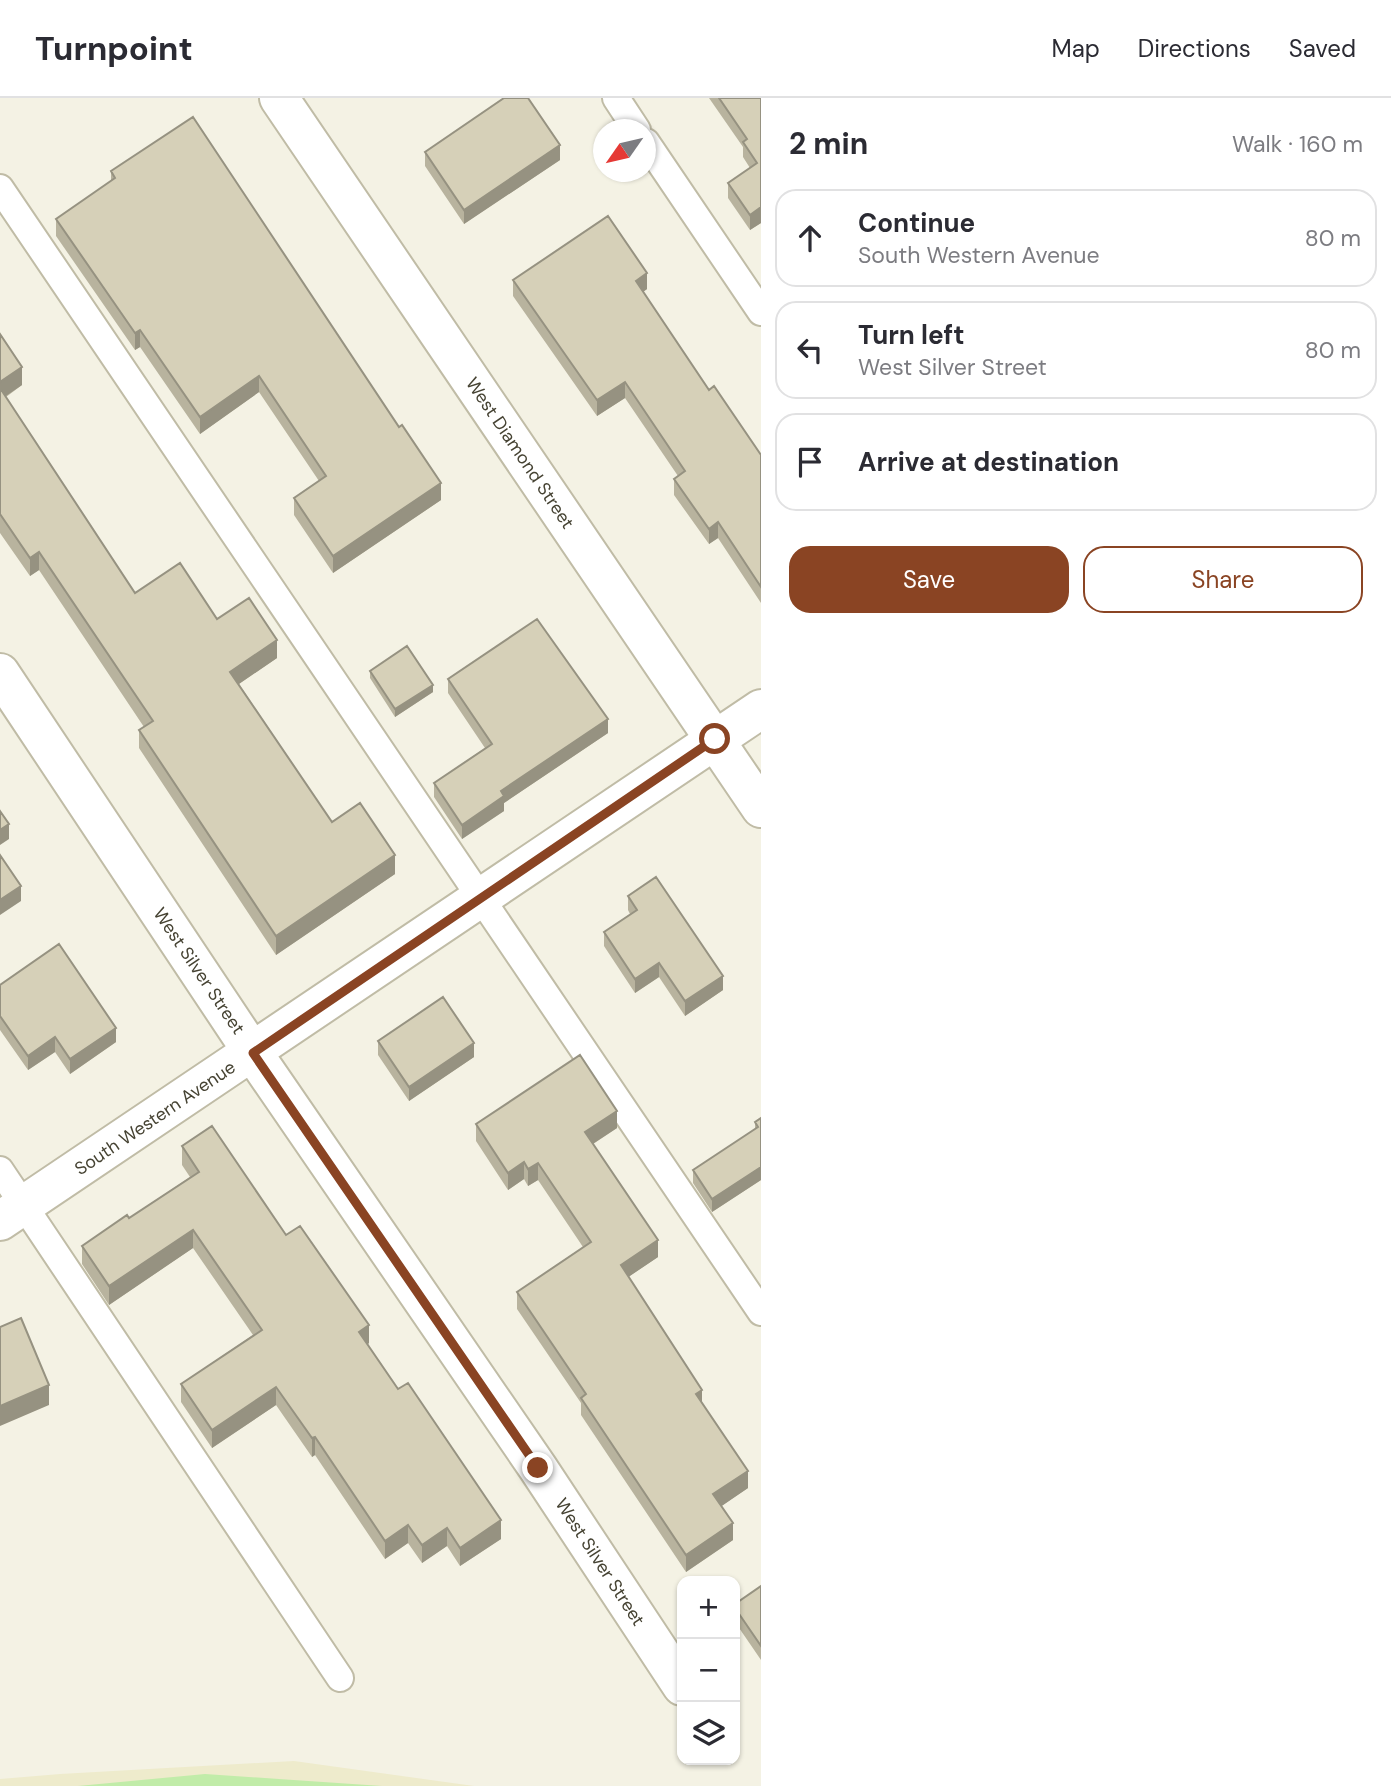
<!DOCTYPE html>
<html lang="en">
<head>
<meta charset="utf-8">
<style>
  body { margin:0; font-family:"DM Sans",sans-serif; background:#f7f7f7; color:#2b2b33 }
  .controls { position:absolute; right:21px; bottom:21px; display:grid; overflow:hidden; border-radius:14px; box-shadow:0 2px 5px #0004 }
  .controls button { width:63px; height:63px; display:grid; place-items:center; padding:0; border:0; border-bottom:2px solid #e1e1e2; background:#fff; color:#2b2b33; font:35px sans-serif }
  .compass { position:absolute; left:593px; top:21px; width:63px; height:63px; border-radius:50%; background:#fff; box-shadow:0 2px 5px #0004; rotate:236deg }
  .stop { position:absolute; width:21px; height:21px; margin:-16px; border:5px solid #8a4423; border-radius:50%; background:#fff }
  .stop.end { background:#8a4423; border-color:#fff; box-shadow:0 2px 7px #0008 }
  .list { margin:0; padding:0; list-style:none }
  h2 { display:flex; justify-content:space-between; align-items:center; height:91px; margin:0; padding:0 28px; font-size:30px }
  h2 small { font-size:23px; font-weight:400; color:#7c7c81 }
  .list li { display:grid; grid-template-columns:46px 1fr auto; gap:21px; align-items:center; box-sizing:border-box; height:98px; margin:0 14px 14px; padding:0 14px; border:2px solid #e1e1e2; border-radius:21px }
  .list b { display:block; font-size:26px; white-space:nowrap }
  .list p { margin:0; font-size:23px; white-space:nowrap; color:#7c7c81 }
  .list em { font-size:23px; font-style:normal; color:#7c7c81 }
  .actions { display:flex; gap:14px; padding:21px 28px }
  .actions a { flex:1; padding:16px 0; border:2px solid #8a4423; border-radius:21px; text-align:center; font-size:24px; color:#8a4423 }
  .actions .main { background:#8a4423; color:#fff }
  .icon { flex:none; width:38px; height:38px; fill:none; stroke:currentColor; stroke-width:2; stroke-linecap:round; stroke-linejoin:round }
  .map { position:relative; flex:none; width:761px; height:1688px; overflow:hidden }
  header { display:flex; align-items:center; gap:42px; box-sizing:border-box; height:98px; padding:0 35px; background:#fff; border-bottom:2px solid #e1e1e2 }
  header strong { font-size:33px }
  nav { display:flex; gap:38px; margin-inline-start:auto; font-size:24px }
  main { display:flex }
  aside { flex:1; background:#fff }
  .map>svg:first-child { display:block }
  .education { fill:#eeebcc }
  .green { fill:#c1eca9 }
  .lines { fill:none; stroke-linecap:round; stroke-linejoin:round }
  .service-casing { stroke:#c0bca6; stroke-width:30 }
  .minor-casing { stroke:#c0bca6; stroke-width:42 }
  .service { stroke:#fff; stroke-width:26 }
  .minor { stroke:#fff; stroke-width:38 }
  .wall { fill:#b8b39e }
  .shaded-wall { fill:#969281 }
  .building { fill:#d6d0b8; stroke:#969281; stroke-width:2 }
  .route { stroke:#8a4423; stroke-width:9 }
  .labels { text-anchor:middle; stroke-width:5; stroke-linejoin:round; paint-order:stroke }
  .street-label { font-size:18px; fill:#464333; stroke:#fff }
</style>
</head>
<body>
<header>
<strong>Turnpoint</strong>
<nav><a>Map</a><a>Directions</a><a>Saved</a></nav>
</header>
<main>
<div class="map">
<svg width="761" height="1688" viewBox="0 0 761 1688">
  <rect width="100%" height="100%" fill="#f4f2e4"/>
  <path class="education" d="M 294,1663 L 474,1688 L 0,1688 L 0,1681 L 60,1676 Z"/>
  <path class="green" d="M 205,1676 L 382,1688 L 78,1688 Z"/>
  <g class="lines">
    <defs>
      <path id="service" d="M 616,0 L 637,32
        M 646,44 L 761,214
        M 0,90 L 761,1214
        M 0,1072 L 340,1580"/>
      <path id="minor" d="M 279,0 L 761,710
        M 0,575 L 253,955 L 538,1370 L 682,1588
        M 0,1123 L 761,611"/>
    </defs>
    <use href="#service" class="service-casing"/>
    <use href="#minor" class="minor-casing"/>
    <use href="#service" class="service"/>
    <use href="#minor" class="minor"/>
  </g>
  <path class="wall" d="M 709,0 L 761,0 L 761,125 L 750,132 L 728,100 L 728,85 L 750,70 L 743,59 L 743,49 Z
    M 425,54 L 560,62 L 464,126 L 425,68 Z
    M 111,73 L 441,402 L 333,475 L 294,417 L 294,400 L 319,383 L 259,294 L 200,336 L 140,249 L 135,252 L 56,138 L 56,121 L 111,83 Z
    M 513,182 L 647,191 L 643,194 L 709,292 L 761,357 L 761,505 L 718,440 L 709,446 L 674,397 L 674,381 L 678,378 L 625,300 L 597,318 L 513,198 Z
    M 0,236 L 22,287 L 6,299 L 135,495 L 217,521 L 277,560 L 239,586 L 332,724 L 395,776 L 276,857 L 139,650 L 139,632 L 144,629 L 39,472 L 30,478 L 0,435 Z
    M 370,573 L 433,594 L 395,619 L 370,580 Z
    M 448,581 L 608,635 L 504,705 L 504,713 L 462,741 L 434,699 L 434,685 L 485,650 L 448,595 Z
    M 628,798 L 723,892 L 685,918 L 659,879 L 635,895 L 604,848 L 604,834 L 630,816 L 628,812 Z
    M 0,887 L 116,944 L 70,976 L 55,954 L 28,972 L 0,932 Z
    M 378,943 L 474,959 L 409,1003 L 378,957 Z
    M 761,1020 L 761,1082 L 712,1114 L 693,1085 L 693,1072 L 755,1031 L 755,1024 Z
    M 476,1026 L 617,1030 L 593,1046 L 658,1159 L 628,1179 L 702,1306 L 748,1390 L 721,1408 L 733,1442 L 686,1474 L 581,1317 L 581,1305 L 517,1211 L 517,1194 L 583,1149 L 538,1082 L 528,1088 L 524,1081 L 508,1092 L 476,1043 Z
    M 182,1048 L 286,1137 L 369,1245 L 367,1247 L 501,1441 L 460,1468 L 447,1448 L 422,1465 L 408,1445 L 385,1461 L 315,1357 L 312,1359 L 276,1307 L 212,1350 L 181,1304 L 181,1286 L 253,1237 L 193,1150 L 109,1207 L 82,1166 L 82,1148 L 129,1120 L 190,1079 L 182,1067 Z
    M 761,1488 L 761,1562 L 735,1524 L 735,1506 Z"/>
  <path class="shaded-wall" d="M 560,47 L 560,62 L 464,126 L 464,112 Z
    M 761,109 L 761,125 L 750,132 L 750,117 Z
    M 647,175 L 647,191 L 636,199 L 636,183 Z
    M 140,232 L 140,249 L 135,252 L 135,235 Z
    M 22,269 L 22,287 L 0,302 L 0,284 Z
    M 259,278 L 259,294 L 200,336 L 200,319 Z
    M 625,284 L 625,300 L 597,318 L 597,302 Z
    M 441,385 L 441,402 L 333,475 L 333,458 Z
    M 718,424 L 718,440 L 709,446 L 709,431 Z
    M 39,454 L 39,472 L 30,478 L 30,460 Z
    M 277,542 L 277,560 L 230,592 L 230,574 Z
    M 433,587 L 433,594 L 395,619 L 395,611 Z
    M 608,621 L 608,635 L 504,705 L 504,713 L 462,741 L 462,727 L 501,693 Z
    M 9,726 L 9,741 L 0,747 L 0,732 Z
    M 395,757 L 395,776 L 276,857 L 276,838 Z
    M 21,788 L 21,803 L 0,817 L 0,802 Z
    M 659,865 L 659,879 L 635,895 L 635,881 Z
    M 723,878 L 723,892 L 685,918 L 685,903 Z
    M 116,930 L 116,944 L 70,976 L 70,961 Z
    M 55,939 L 55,954 L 28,972 L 28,958 Z
    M 474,945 L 474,959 L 409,1003 L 409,989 Z
    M 617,1013 L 617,1030 L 585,1051 L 585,1034 Z
    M 524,1064 L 524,1081 L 508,1092 L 508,1075 Z
    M 538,1065 L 538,1082 L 528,1088 L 528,1071 Z
    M 761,1069 L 761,1082 L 712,1114 L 712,1101 Z
    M 193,1132 L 193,1150 L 109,1207 L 109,1188 Z
    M 658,1142 L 658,1159 L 621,1184 L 621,1167 Z
    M 369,1227 L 369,1245 L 359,1252 L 359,1234 Z
    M 49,1287 L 49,1307 L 0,1328 L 0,1308 Z
    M 276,1289 L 276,1307 L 212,1350 L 212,1332 Z
    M 702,1292 L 702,1309 L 696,1296 Z
    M 315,1339 L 315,1357 L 312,1359 L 312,1340 Z
    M 748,1373 L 748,1390 L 713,1414 L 713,1396 Z
    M 501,1422 L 501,1441 L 460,1468 L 460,1450 Z
    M 733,1425 L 733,1442 L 686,1474 L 686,1457 Z
    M 408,1427 L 408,1445 L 385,1461 L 385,1443 Z
    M 447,1430 L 447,1448 L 422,1465 L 422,1447 Z"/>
  <path class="building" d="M 504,0 L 528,0 L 560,47 L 464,112 L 425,54 Z
    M 719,0 L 761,0 L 761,109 L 750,117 L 728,85 L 757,65 L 743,44 L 747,41 Z
    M 193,19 L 399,329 L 402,327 L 441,385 L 333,458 L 294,400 L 326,378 L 259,278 L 200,319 L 140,232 L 135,235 L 56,121 L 115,80 L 111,73 Z
    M 608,118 L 647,175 L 636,183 L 709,292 L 714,288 L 761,357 L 761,489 L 718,424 L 709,431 L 674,381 L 685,373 L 625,284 L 597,302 L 513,182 Z
    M 0,236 L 22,269 L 0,284 Z
    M 0,290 L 135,495 L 180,465 L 217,521 L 249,500 L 277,542 L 230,574 L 332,724 L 360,705 L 395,757 L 276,838 L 139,632 L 153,623 L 39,454 L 30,460 L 0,416 Z
    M 537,521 L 608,621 L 501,693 L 504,698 L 462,727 L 434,685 L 492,646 L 448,581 Z
    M 407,548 L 433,587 L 395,611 L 370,573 Z
    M 0,713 L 9,726 L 0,732 Z
    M 0,757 L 21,788 L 0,802 Z
    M 656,779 L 723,878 L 685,903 L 659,865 L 635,881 L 604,834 L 637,812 L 628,798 Z
    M 59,846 L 116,930 L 70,961 L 55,939 L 28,958 L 0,918 L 0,887 Z
    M 443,899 L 474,945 L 409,989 L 378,943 Z
    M 580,957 L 617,1013 L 585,1034 L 658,1142 L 621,1167 L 702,1292 L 696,1296 L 748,1373 L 713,1396 L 733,1425 L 686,1457 L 581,1300 L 586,1296 L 517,1194 L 591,1144 L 538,1065 L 528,1071 L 524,1064 L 508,1075 L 476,1026 Z
    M 761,1020 L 761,1069 L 712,1101 L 693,1072 L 758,1029 L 755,1024 Z
    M 212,1028 L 286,1137 L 300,1128 L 369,1227 L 359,1234 L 398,1291 L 408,1285 L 501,1422 L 460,1450 L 447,1430 L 422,1447 L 408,1427 L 385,1443 L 315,1339 L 312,1340 L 276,1289 L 212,1332 L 181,1286 L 262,1232 L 193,1132 L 109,1188 L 82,1148 L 127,1117 L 129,1120 L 199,1074 L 182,1048 Z
    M 21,1220 L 49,1287 L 0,1308 L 0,1229 Z
    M 761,1488 L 761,1548 L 735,1510 L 735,1506 Z"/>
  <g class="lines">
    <path class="route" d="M 538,1370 L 253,955 L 715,641"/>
  </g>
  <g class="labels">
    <g class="street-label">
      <text transform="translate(520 355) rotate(56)" y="6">West Diamond Street</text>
      <text transform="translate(199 873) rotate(56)" y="6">West Silver Street</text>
      <text transform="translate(155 1020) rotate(-34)" y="6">South Western Avenue</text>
      <text transform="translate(600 1464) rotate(57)" y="6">West Silver Street</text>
    </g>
  </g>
</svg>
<div class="controls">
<button>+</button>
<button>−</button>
<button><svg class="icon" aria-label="layers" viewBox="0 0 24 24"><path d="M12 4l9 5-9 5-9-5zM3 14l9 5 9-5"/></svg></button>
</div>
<svg class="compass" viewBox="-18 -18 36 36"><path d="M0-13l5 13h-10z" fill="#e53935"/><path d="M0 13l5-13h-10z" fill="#7c7c81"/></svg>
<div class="stop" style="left:715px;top:641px"></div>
<div class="stop end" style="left:538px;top:1370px"></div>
</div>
<aside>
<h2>2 min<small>Walk · 160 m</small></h2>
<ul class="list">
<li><svg class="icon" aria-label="ahead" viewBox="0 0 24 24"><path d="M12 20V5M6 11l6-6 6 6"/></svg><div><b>Continue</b><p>South Western Avenue</p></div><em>80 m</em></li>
<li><svg class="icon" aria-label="left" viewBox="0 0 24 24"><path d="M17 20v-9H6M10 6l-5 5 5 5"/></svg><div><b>Turn left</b><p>West Silver Street</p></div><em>80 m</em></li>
<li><svg class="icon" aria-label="arrive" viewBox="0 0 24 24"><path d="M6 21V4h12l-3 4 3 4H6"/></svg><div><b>Arrive at destination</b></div></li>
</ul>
<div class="actions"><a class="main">Save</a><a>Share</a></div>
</aside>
</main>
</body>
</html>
